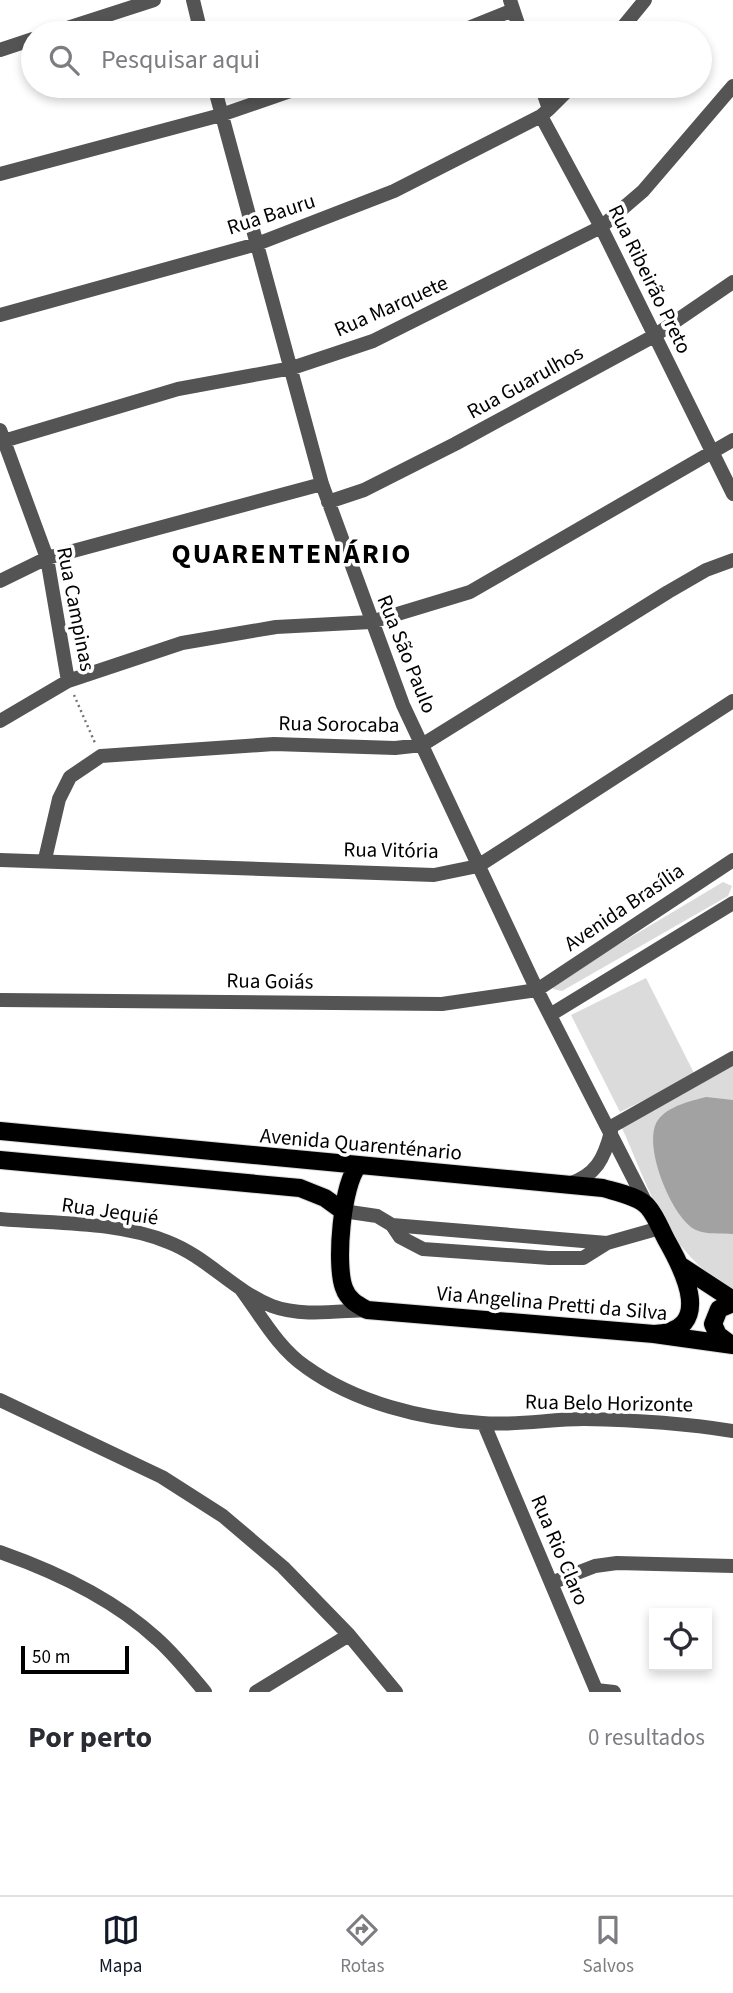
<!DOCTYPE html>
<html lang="pt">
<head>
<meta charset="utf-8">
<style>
  body { margin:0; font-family:"Source Sans 3",sans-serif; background:#f7f7f7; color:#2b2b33 }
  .controls { position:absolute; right:21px; bottom:21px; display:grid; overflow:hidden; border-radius:0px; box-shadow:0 4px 10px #0003 }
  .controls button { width:63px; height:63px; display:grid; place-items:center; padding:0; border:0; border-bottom:2px solid #e1e1e2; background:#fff; color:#2b2b33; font:35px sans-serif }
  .scale { position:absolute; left:21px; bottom:18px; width:108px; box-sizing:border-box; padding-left:7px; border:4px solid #000; border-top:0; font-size:19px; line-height:24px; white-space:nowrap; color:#000; -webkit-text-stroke:5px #fff; paint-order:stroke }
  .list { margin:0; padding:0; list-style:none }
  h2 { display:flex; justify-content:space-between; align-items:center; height:91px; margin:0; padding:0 28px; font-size:30px }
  h2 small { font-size:23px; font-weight:400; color:#7c7c81 }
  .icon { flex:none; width:38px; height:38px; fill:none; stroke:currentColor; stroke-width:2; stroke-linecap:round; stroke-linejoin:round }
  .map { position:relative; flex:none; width:733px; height:1692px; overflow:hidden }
  .search { position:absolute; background:#fff; box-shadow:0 4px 10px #0003; left:21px; right:21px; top:21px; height:77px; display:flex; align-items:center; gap:18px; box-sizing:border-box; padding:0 24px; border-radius:38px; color:#7c7c81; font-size:26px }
  .sheet { height:203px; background:#fff }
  nav { display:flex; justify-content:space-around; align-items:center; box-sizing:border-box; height:98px; border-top:2px solid #e1e1e2; background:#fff; font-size:19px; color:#7c7c81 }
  nav a { display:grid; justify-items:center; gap:4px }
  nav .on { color:#111827 }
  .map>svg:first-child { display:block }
  .green { fill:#dbdbdb }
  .water { fill:#a2a2a2 }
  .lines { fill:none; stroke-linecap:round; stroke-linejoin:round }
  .major-casing { stroke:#dbdbdb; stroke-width:20 }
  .path { stroke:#767676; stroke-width:2.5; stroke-dasharray:2 3.5; stroke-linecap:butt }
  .minor { stroke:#545454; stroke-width:14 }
  .major { stroke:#000; stroke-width:18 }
  .labels { text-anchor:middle; stroke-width:7; stroke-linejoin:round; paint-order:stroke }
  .street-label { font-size:21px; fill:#000; stroke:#fff }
  .district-label { font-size:28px; font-weight:bold; letter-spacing:2px; fill:#000; stroke:#fff }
</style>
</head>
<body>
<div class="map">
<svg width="733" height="1692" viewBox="0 0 733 1692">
  <rect width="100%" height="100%" fill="#fff"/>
  <path class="green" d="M 723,882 L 732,886 L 728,896 L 562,991 L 553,989 L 554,983 Z
    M 646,978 L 695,1075 L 620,1112 L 571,1015 Z
    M 733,1066 L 733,1290 C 667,1253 651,1193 622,1128 Z"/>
  <path class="water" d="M 706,1097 L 733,1100 L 733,1234 C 722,1233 706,1235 696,1230 C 672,1219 641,1143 658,1120 C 668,1106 691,1101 706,1097 Z"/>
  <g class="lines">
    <defs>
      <path id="major" d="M 0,1131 L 603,1188 C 616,1192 639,1196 648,1207 C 656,1216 661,1230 667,1241 C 684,1271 715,1331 654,1334
        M 0,1160 L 300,1188 L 325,1198 L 343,1211
        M 358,1166 C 342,1184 335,1265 344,1288 C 348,1300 358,1305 367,1310 L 654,1334 L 733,1345
        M 681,1266 L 733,1300
        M 730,1344 L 718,1335 L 713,1324 L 719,1309 L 733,1303"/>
    </defs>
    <use href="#major" class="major-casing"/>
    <path class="path" d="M 74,695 L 95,743"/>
    <path class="minor" d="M 193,0 L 201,33
      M 510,0 L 521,33
      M 52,33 L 154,0
      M 456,33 L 513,10
      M 618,33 L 645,0
      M 0,50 L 33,39
      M 214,86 L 322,484 L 403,705 L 537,990 L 647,1205
      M 549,109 L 572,86
      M 541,116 L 601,227 L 733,494
      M 0,174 L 221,115 L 305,86
      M 0,315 L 257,244 L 394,191 L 541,116 L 549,109 L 541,86
      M 0,430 L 47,558 L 68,681
      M 0,442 L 178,389 L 292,368 L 373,341 L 601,227 L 643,191 L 733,86
      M 328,502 L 364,490 L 455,444 L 654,336 L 733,282
      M 0,581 L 47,558 L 322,484
      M 0,721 L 68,681 L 182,643 L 276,627 L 371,622 L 470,592 L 733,440
      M 45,859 L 59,799 L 70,777 L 101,756 L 274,744 L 395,748 L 422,745 L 668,592 L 706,570 L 733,560
      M 0,860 L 434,875 L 478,866 L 733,701
      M 0,1000 L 442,1004 L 537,990 L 733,860
      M 550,1015 L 733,903
      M 609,1128 L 733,1058
      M 569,1184 C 596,1175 604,1159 611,1132
      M 343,1211 L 377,1216 L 392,1225 L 607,1243
      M 0,1219 C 54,1224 117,1221 168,1242 C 207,1257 234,1291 272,1306 C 301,1317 337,1311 367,1310
      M 392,1225 L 400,1237 L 423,1249 L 549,1258 L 583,1258 L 607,1243 L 660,1228
      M 241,1289 C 261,1316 278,1348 306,1367 C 356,1403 422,1419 482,1423 C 516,1426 550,1419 584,1419 C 634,1420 683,1423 733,1431
      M 0,1400 L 162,1477 L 223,1516 L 283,1567 L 349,1635 L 396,1692
      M 484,1424 L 597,1692
      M 0,1552 C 54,1571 115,1600 157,1639 C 174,1654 190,1674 205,1692
      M 551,1583 L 595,1566 L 617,1563 L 733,1566
      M 596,1690 L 614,1692
      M 256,1692 L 349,1635"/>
    <use href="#major" class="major"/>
  </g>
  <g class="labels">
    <g class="street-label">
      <text transform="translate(271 214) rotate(-18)" y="7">Rua Bauru</text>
      <text transform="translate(650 279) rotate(64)" y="7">Rua Ribeirão Preto</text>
      <text transform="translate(391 306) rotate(-24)" y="7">Rua Marquete</text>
      <text transform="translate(525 382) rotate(-29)" y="7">Rua Guarulhos</text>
      <text transform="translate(76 609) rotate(79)" y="7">Rua Campinas</text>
      <text transform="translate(407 654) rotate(68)" y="7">Rua São Paulo</text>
      <text transform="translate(339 724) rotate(1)" y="7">Rua Sorocaba</text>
      <text transform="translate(391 850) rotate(1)" y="7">Rua Vitória</text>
      <text transform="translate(624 907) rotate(-34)" y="7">Avenida Brasília</text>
      <text transform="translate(270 981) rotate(1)" y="7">Rua Goiás</text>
      <text transform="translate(361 1144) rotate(5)" y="7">Avenida Quarenténario</text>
      <text transform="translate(110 1211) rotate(8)" y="7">Rua Jequié</text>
      <text transform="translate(552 1303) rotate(5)" y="7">Via Angelina Pretti da Silva</text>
      <text transform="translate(609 1403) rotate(1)" y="7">Rua Belo Horizonte</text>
      <text transform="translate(560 1550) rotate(67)" y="7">Rua Rio Claro</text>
    </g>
    <g class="district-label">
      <text x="292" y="563">QUARENTENÁRIO</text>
    </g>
  </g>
</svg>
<div class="controls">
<button><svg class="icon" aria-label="locate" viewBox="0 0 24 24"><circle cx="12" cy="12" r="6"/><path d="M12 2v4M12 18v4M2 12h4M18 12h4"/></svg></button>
</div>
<div class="scale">50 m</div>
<div class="search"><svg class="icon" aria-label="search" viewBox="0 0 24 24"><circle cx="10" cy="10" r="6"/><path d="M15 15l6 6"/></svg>Pesquisar aqui</div>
</div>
<section class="sheet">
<h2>Por perto<small>0 resultados</small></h2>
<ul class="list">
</ul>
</section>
<nav>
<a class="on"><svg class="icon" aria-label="map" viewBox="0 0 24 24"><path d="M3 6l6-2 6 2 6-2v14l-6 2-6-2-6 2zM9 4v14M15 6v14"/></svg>Mapa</a>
<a><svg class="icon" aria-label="directions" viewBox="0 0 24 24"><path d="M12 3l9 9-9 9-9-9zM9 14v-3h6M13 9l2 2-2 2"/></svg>Rotas</a>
<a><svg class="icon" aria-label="saved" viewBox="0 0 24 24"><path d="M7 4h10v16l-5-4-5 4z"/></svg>Salvos</a>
</nav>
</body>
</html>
